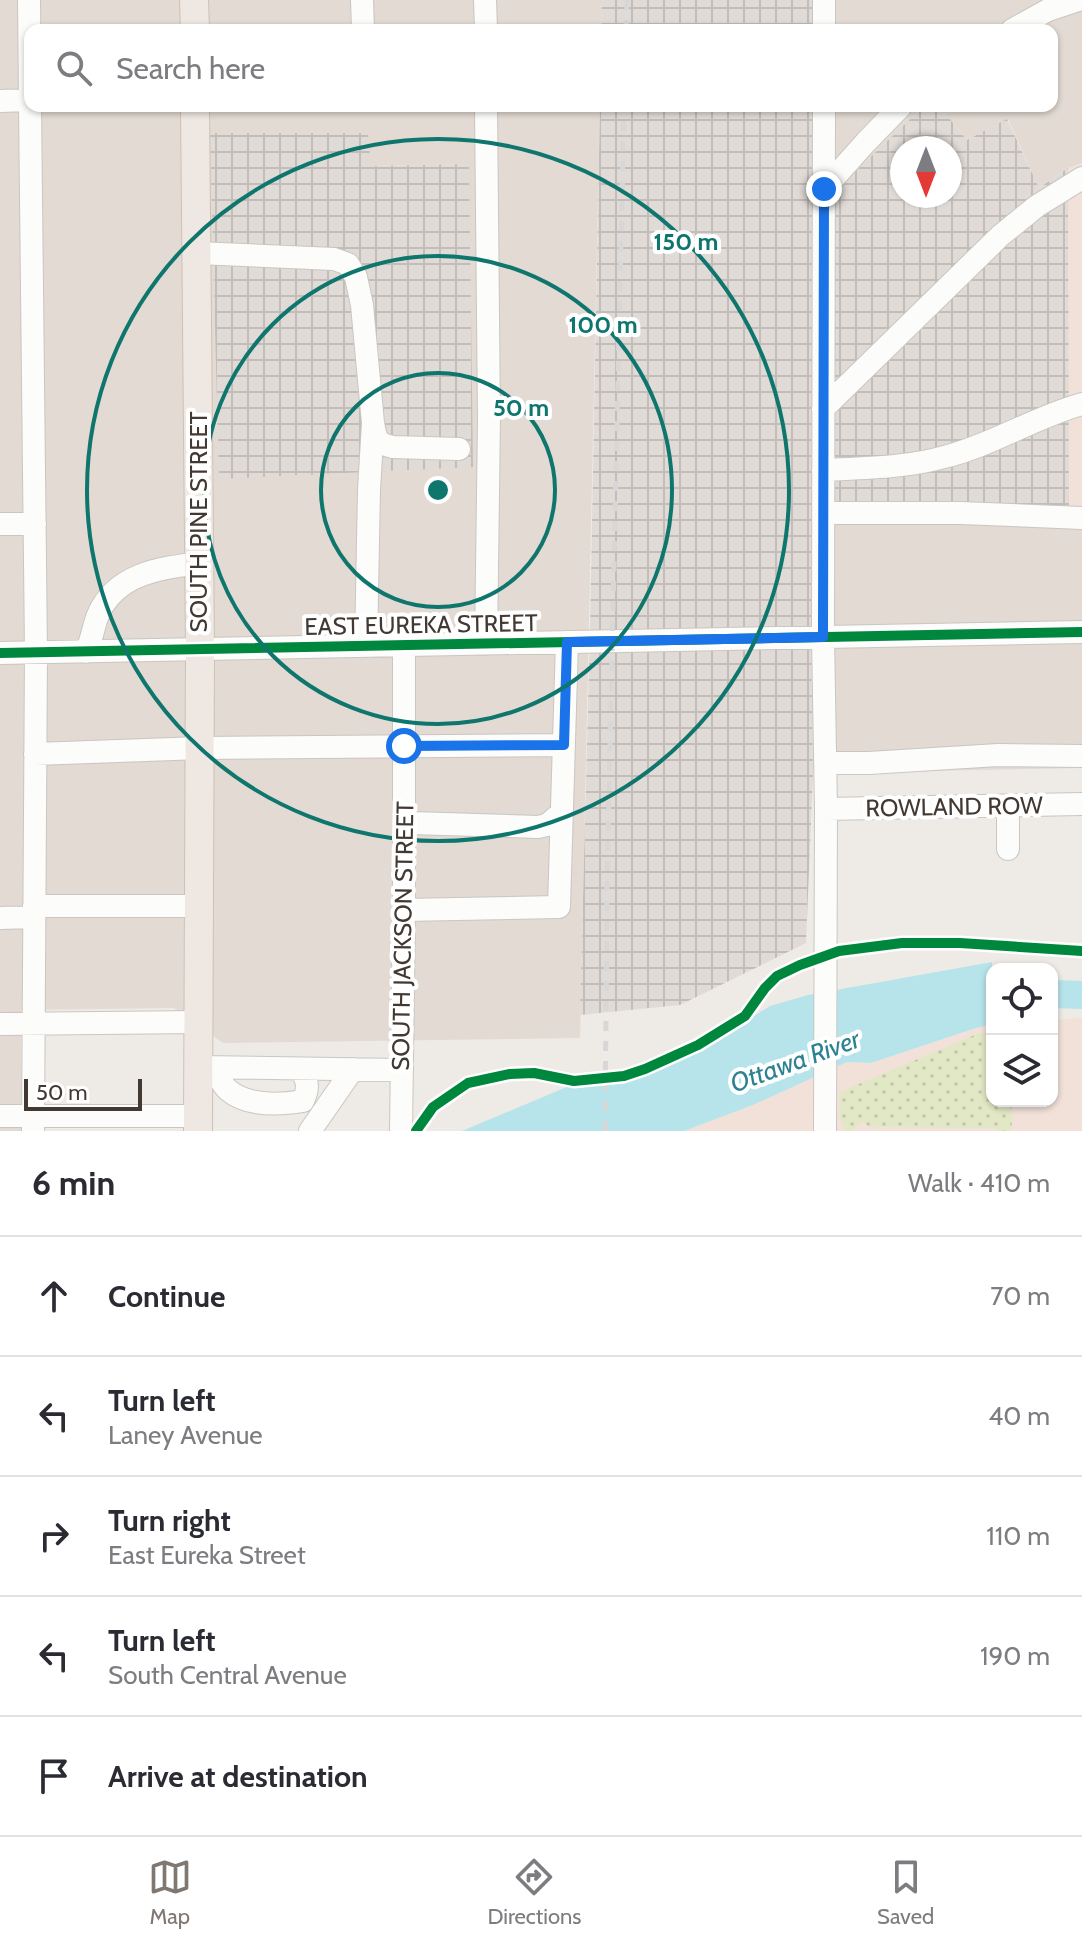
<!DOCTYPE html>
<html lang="en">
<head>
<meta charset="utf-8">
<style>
  body { margin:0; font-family:Cabin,sans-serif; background:#f2f2f3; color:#2b2b33 }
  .controls { position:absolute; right:24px; bottom:24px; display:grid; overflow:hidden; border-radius:16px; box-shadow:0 2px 6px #0004 }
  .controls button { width:72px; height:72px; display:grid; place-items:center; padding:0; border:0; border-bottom:2px solid #e1e1e2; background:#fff; color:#2b2b33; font:40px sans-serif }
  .compass { position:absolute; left:890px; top:136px; width:72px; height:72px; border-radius:50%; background:#fff; box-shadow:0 2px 6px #0004; rotate:180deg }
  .scale { position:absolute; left:24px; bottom:20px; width:118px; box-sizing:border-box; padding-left:8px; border:4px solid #423933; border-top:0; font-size:22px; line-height:28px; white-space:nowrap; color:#423933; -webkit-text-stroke:6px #fff; paint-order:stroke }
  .stop { position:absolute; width:24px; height:24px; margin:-18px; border:6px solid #1a73e8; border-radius:50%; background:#fff }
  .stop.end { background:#1a73e8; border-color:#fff; box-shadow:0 2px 8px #0008 }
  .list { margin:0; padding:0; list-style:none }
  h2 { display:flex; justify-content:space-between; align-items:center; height:104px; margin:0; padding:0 32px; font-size:34px }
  h2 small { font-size:26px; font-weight:400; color:#7c7c81 }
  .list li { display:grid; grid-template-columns:52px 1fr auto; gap:24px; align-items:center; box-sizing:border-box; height:120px; padding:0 32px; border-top:2px solid #e1e1e2 }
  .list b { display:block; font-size:30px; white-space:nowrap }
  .list p { margin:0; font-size:26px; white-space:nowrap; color:#7c7c81 }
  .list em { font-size:26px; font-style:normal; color:#7c7c81 }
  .icon { flex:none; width:44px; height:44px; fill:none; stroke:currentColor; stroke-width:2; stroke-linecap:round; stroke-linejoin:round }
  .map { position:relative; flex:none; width:1082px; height:1131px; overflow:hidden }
  .search { position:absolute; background:#fff; box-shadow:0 2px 6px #0004; left:24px; right:24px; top:24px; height:88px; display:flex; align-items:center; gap:20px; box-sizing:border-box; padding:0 28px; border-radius:16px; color:#7c7c81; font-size:30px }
  .sheet { height:704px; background:#fff }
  nav { display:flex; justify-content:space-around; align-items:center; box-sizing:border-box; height:112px; border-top:2px solid #e1e1e2; background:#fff; font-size:22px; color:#7c7c81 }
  nav a { display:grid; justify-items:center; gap:4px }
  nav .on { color:#7e7772 }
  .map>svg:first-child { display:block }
  .residential { fill:#e2dad3; fill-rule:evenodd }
  .commercial { fill:#f1e1d9 }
  .industrial { fill:url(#industrial-grid); fill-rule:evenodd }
  .grass { fill:url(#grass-dots) }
  .water { fill:#b7e4eb }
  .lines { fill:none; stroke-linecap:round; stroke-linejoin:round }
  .river { stroke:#b7e4eb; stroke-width:28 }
  .minor-casing { stroke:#cac6c2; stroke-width:24 }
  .major-casing { stroke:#cfc0b4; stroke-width:30 }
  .minor { stroke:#fcfcfb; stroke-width:22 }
  .major { stroke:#efe8e2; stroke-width:28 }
  .rail { stroke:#d8d7d7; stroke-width:5; stroke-dasharray:10 10; stroke-linecap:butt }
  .cycleway-casing { stroke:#fff; stroke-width:15 }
  .cycleway { stroke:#00873e; stroke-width:10 }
  .route { stroke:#1a73e8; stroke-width:10 }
  .ring { fill:none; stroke:#0f766e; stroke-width:4 }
  .labels { text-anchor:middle; stroke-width:8; stroke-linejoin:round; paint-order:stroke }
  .street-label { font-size:24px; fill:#423933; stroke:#fff }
  .water-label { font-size:26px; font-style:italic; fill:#2c8192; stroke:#fff }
  .centre { fill:#0f766e; stroke:#fff; stroke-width:4 }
  .ring-label { font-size:24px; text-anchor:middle; font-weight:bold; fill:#0f766e; stroke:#fff; stroke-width:8; stroke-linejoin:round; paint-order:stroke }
</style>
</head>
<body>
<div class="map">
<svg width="1082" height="1131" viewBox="0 0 1082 1131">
  <defs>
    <pattern id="industrial-grid" width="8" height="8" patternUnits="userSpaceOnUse" patternTransform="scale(2)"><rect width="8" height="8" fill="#e1dbd7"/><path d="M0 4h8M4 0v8" fill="none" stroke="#c2bdb9"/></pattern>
    <pattern id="grass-dots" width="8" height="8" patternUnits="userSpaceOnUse" patternTransform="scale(2)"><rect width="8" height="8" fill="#e2e7c6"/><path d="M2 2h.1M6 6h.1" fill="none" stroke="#c3c7ab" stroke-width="1.8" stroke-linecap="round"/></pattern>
  </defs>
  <rect width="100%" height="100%" fill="#eeeae6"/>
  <path class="residential" d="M 0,0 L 602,0 L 601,30 L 30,30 L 30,106 L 600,106 L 580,1038 L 223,1043 L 174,1008 L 21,1010 L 21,1131 L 0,1131 ZM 367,133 L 370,166 L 468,164 L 219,479 Z
    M 830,0 L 1082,0 L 1082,163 L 1068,168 L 1039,188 L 1008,119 L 967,140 L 939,106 L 1052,106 L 1052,30 L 831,30 Z
    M 834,106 L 924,106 L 836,190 Z
    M 814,504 L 1082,507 L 1082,768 L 813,773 L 811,626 Z"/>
  <path class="commercial" d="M 1082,163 L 1082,507 L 1069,507 L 1068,168 Z
    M 1082,1018 L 1082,1131 L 684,1131 L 753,1105 L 847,1062 L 871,1063 L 973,1029 L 992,1024 L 992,1101 L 1052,1101 L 1052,1020 Z"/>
  <path class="industrial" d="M 602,0 L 830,0 L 831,30 L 601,30 Z
    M 600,106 L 833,106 L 837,189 L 924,106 L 939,106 L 967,140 L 1007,119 L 1039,188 L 1068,168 L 1069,507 L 814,504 L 811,626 L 813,773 L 806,943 L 680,1005 L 580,1015 L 590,628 ZM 902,148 L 950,148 L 950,196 L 902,196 Z
    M 210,133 L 368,133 L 371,166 L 469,164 L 473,467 L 219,479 Z"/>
  <path class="grass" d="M 992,1032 L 992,1101 L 1011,1101 L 1012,1125 L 1010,1131 L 997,1131 L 996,1128 L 869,1127 L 863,1121 L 852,1131 L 846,1131 C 837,1120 840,1106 840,1092 L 977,1034 Z"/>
  <path class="water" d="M 992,962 L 992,1024 L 973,1029 L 871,1063 L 847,1062 L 753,1105 L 684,1131 L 462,1131 L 569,1086 L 610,1085 L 670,1065 L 698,1050 L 770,1006 L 808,995 Z"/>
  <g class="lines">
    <path class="river" d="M 1052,994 L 1082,995"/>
    <defs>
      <path id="minor" d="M 29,0 L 30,100
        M 362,0 L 363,30
        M 485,0 L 486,30
        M 824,30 L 824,0
        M 1012,30 L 1048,10 L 1078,0
        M 0,101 L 30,100
        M 30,106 L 36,653 L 33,1131
        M 824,106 L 823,637 L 826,809 L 825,1131
        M 824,189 L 866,142 L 901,106
        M 197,253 L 334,259 L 348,264 L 356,277 L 362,305 L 373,423 L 369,490 L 366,646
        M 823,409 L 1000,236 L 1037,206 L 1082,178
        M 373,423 C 376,439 376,443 393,447 L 459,449
        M 823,470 C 865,468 907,468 948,456 C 994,444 1035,417 1082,404
        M 823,513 L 961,513 L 1082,518
        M 0,524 L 35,524
        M 486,644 L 489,419 L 486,106
        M 86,652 C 92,640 93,627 98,615 C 116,573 161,568 200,563
        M 0,653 L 1082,632
        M 35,754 L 201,748 L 564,745
        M 825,763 L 869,763 L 998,755 L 1082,756
        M 1008,806 L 1008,849
        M 826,809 L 1082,804
        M 404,819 L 412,823 L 538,827 L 547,825 L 561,813
        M 34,906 L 200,906
        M 404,910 L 559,907 L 567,642
        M 0,918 L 34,917
        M 0,1024 L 199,1022
        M 199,1067 L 402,1070
        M 214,1068 C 218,1075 222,1085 228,1090 C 247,1106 279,1105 303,1101 C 309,1088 308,1082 301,1069
        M 0,1116 L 198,1116
        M 310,1131 L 353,1069
        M 401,1131 L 404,910 L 404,645"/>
      <path id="major" d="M 194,0 L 195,30
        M 195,106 L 200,649 L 198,1131"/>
    </defs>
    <use href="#minor" class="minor-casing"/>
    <use href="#major" class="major-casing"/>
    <use href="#minor" class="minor"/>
    <use href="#major" class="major"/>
    <path class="rail" d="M 626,30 L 627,0
      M 605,1131 L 607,884 L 624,106"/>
    <defs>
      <path id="cycleway" d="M 0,653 L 1082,632
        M 416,1131 L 433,1107 L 468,1083 L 510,1074 L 534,1073 L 574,1081 L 624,1076 L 645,1069 L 698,1045 L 745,1016 L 765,988 L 777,976 L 800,965 L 839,951 L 902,943 L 960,943 L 1082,951"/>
    </defs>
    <use href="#cycleway" class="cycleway-casing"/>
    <use href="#cycleway" class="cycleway"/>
  </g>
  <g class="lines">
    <path class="route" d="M 404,746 L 564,745 L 567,642 L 823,637 L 824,189"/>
  </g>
  <g class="ring">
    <circle cx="438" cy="490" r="117"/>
    <circle cx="438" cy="490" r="234"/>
    <circle cx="438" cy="490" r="351"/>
  </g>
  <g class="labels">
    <g class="street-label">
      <text transform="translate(199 522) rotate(-90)" y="8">SOUTH PINE STREET</text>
      <text transform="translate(421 625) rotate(-1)" y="8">EAST EUREKA STREET</text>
      <text transform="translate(954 807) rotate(-1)" y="8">ROWLAND ROW</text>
      <text transform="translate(403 936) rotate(-89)" y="8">SOUTH JACKSON STREET</text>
    </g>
    <g class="water-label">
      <text transform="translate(795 1061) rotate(-20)" y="9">Ottawa River</text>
    </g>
  </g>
  <circle cx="438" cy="490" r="12" class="centre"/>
  <g class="ring-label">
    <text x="686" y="250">150 m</text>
    <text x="603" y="333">100 m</text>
    <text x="521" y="416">50 m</text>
  </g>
</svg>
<div class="controls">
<button><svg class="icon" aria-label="locate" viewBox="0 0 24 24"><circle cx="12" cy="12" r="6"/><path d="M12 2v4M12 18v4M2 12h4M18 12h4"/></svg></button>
<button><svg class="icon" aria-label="layers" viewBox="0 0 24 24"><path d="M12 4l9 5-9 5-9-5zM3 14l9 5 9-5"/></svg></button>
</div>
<svg class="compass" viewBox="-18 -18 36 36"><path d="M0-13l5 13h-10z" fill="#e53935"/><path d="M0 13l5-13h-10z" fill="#7c7c81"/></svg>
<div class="scale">50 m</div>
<div class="stop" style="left:404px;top:746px"></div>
<div class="stop end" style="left:824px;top:189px"></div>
<div class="search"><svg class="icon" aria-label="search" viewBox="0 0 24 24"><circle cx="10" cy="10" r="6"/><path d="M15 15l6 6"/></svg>Search here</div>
</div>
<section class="sheet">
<h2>6 min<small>Walk · 410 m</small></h2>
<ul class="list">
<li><svg class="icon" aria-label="ahead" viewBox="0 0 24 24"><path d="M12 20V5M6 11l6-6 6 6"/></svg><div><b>Continue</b></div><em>70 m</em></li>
<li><svg class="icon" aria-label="left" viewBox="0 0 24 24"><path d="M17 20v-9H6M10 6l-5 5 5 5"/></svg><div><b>Turn left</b><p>Laney Avenue</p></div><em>40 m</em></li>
<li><svg class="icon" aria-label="right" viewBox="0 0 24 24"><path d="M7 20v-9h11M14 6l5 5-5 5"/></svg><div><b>Turn right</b><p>East Eureka Street</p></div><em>110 m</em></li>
<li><svg class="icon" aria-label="left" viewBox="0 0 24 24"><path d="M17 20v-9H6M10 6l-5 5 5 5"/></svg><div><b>Turn left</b><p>South Central Avenue</p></div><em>190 m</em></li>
<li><svg class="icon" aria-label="arrive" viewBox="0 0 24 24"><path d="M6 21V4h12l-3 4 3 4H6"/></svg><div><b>Arrive at destination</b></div></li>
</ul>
</section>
<nav>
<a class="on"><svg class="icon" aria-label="map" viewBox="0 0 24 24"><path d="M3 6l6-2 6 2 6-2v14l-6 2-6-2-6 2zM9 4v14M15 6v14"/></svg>Map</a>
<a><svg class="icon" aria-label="directions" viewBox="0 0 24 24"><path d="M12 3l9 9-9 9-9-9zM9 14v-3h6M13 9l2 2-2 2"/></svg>Directions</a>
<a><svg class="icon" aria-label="saved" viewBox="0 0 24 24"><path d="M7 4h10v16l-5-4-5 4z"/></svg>Saved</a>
</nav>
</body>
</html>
